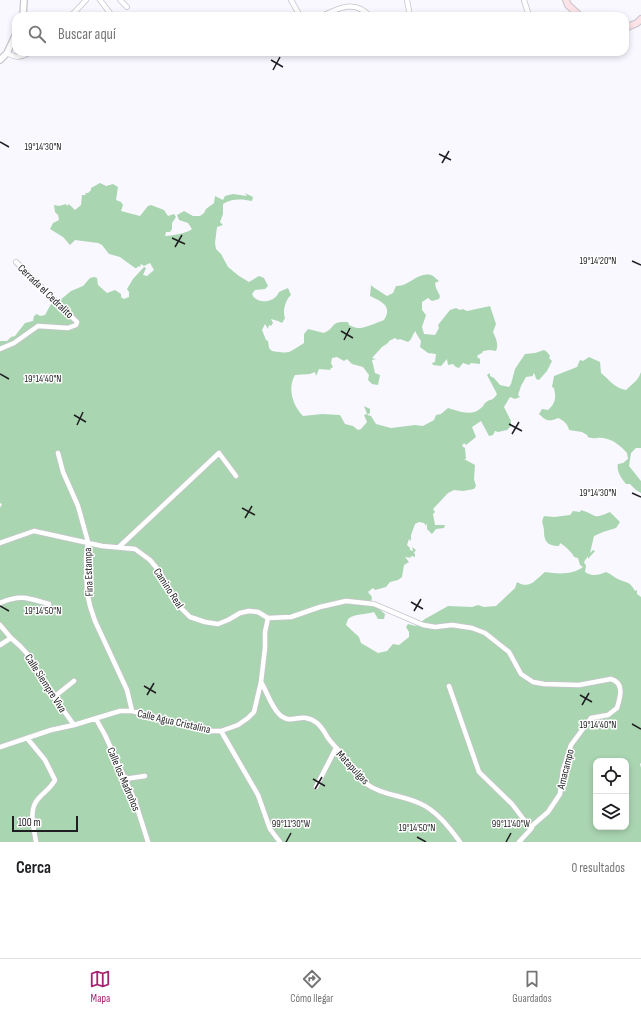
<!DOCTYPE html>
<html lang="es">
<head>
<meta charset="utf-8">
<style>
  body { margin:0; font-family:"Sofia Sans Condensed",sans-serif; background:#f6f6f6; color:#202124 }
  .controls { position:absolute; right:12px; bottom:12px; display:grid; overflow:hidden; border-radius:8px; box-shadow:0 2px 6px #0003 }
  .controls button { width:36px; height:36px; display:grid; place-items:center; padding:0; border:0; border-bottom:1px solid #e0e0e0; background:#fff; color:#202124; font:20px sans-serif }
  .scale { position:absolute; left:12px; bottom:10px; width:66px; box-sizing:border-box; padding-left:4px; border:2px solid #1f1e21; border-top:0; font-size:11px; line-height:14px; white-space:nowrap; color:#1f1e21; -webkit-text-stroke:3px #fff; paint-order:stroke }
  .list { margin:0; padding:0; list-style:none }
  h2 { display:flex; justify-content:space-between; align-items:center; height:52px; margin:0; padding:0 16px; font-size:17px }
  h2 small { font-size:13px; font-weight:400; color:#757577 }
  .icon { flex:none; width:22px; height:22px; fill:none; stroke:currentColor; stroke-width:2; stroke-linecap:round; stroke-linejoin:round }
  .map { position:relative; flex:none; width:641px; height:842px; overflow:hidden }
  .search { position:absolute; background:#fff; box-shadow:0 2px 6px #0003; left:12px; right:12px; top:12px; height:44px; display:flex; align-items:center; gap:10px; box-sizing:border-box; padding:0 14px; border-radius:12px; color:#757577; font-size:15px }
  .sheet { height:116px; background:#fff }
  nav { display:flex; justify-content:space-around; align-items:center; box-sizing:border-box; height:56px; border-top:1px solid #e0e0e0; background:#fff; font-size:11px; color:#757577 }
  nav a { display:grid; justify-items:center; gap:2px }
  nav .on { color:#a62471 }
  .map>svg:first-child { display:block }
  .forest { fill:#aad5b1; fill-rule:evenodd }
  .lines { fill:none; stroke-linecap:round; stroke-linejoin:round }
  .minor-casing { stroke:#c7c4cc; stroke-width:6 }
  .tertiary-casing { stroke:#c7c4cc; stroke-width:8 }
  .secondary-casing { stroke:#c7c4cc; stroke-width:8 }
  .minor { stroke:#fff; stroke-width:4.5 }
  .tertiary { stroke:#fff; stroke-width:5.5 }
  .secondary { stroke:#fce3e8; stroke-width:6 }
  .ticks { fill:none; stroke:#1f1e21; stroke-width:1.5 }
  .labels { text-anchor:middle; stroke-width:3; stroke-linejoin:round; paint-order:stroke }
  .street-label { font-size:11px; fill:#1f1e21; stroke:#fff }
  .ticks-label { font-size:10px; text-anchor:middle; fill:#1f1e21; stroke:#fff; stroke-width:3; stroke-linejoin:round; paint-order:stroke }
</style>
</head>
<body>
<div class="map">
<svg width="641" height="842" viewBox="0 0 641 842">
  <rect width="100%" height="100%" fill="#f9f7ff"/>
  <path class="forest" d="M 100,183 L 106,186 L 113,184 L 118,187 L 116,200 L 121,202 L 123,205 L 121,211 L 140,216 L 148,206 L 151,205 L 164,210 L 168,216 L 174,214 L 176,217 L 172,223 L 172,229 L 170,232 L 166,232 L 165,236 C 171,236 188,233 192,229 L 188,223 L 179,220 L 177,215 L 184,211 L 193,216 L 200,216 L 204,213 L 206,209 L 214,203 L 215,196 L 223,200 L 225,196 L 233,194 L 247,196 L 245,193 L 253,197 L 252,201 C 243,199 231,198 223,204 L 223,214 L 220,222 L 223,225 L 217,227 L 215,243 L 216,249 L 221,254 L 228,267 L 239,276 L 249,282 L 259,276 L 264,278 L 268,286 L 265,289 L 255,290 L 252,294 C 256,305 275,303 279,292 L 288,288 L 291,295 C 286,299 282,311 285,318 L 282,323 L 278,321 L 271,319 L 273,323 L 271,326 L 269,325 L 268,329 L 265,324 L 262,330 L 266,340 L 268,341 L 269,348 L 272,351 C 292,354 287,353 304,343 L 304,334 L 308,329 L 324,333 C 337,327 329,321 348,322 L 349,325 C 352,326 355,328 359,328 C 363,329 378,322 384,320 C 393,306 381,301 370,296 L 371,285 L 373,287 L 387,296 L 393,293 L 396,286 C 409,287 417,272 431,275 C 434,276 436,279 439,281 L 435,283 L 436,288 L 440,296 L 439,299 L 432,301 L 428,298 L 422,302 L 422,310 L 426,315 L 422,327 L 424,334 L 435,335 L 439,328 L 438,325 L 450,310 L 456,308 L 460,310 L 463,309 L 467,311 L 490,306 L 496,324 L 493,332 C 496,338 499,345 496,351 L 490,350 L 483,351 L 482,353 L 478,355 L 477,357 L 480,359 L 480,364 L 471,363 L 469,365 L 463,363 L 459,368 L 456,367 L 453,364 L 448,365 L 447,359 L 441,366 L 433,365 L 432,363 L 435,362 L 436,354 L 428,353 L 420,347 L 421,341 L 416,333 L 416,331 C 412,334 412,340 408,342 L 400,339 L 398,340 L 395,338 L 389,341 L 388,343 L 382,347 L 372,358 L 376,359 L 372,360 L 375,373 L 380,375 L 378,385 L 372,384 L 368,380 L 369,375 L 363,367 L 352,364 L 347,359 L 344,361 L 337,357 L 332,358 L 331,363 L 333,367 L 330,369 L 331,370 L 319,369 L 316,376 L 315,372 L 310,374 L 295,375 C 287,388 293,406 303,416 L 322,414 L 340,415 L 345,424 L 353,426 L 358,430 L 361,429 L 367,422 L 364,415 L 367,414 L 364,406 L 370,409 L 370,413 L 367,415 L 371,416 L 376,424 L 391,428 L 415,425 L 423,426 L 434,420 L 436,415 L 441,414 L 448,408 C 458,411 472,417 481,408 C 483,407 484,404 485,403 C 491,398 492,402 497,394 L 487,375 L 490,373 L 490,376 L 494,378 L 500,385 L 509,387 L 511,384 L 515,369 L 525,354 L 535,353 L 544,350 L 547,352 L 550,356 L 549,358 L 552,361 L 547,371 L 539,380 L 536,379 L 535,375 L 533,373 L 533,376 L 526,377 L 521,386 L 518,395 L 520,397 L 515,399 L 510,397 L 504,407 L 511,421 L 511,426 L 507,430 L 498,432 L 495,431 L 493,435 L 489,436 L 481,421 L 472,427 L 476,437 L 466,445 L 464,443 L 462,446 L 465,448 L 466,459 L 464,459 L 475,465 L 474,479 L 476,486 L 474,489 L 463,491 L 454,490 L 448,493 L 433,509 L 435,512 L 433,514 L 435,525 L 445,525 L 444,528 L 436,529 L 432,534 L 427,529 L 427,523 L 426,526 L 424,523 L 419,522 L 415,524 L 411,535 L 411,541 L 409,539 L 407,545 L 410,548 L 410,550 L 413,551 L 412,547 L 416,550 L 413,554 L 415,553 L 415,557 L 412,556 L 410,557 L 411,558 L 405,557 L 409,562 L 404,565 L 402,577 L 398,580 L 390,582 L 386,587 L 375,590 L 373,588 L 368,592 L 372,597 L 371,602 L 385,614 L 384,619 L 378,619 L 374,612 C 364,615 356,613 348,619 L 346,625 L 359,637 L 361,643 L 378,653 L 387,651 L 393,644 L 399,645 L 409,637 L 409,632 L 406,627 L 408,624 L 416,626 L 425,619 L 448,606 L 472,607 L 478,605 L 484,607 L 496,606 L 515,588 L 517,582 C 530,590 536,579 545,572 C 558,574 572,575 583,567 L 580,565 L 578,558 L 574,557 C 572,552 565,546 560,543 L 559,546 C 547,546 544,541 544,531 C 544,523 540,525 544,516 L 554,517 L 570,515 L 573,511 L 580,512 L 581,510 C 598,515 591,520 610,512 L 620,522 L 616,528 L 603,532 L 594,536 L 590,553 L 593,550 L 595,551 L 588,559 L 588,556 L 584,562 L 586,566 L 585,572 C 593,577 598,575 606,572 C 611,574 615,578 620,580 C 628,583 630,582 635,591 L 637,590 L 637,594 L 641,597 L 641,763 L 640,764 L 641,768 L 641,842 L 0,842 L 0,508 L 2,504 L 0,503 L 0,341 L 7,341 L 11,337 L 15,336 L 25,323 L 33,321 L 34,316 L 37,314 L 40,316 L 45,315 L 51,304 L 59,301 L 71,291 L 83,286 L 90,278 L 94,277 L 97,278 L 98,285 L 107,293 L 115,290 L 121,294 L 121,297 L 124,299 L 129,297 L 129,292 L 127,289 L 133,279 L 144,267 L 146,268 L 143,275 L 147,276 L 154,270 L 150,263 L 144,266 L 141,264 L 140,267 L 138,266 L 137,268 L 135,268 L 120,257 L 109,254 L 102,245 L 98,243 L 75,240 L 70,245 L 63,237 L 50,229 L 53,223 L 59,220 L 58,215 L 55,212 L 54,205 L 59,206 L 66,204 L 67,206 L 69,204 L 75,210 L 81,205 L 82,195 L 86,195 L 85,193 L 88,193 L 91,190 L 91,188 ZM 596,761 L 626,761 L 626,827 L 596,827 Z
    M 589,357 L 600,362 L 601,373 C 610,380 614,388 626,390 C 633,383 638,381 641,372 L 641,448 L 636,448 L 631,453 L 629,466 L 641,481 L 641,493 L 636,490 L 630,484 L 626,484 C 622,479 616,471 618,464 L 623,463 L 628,459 L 627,453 C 622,447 613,439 603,438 C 596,437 596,440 588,437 L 587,435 L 582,432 L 569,430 C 568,424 563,420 558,418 C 549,422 546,421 539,414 L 542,409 L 548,410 C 556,403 556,398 554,388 L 552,387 L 554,376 L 577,367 L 580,360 L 583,361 Z"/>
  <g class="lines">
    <defs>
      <path id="minor" d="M 100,0 L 110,13
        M 120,0 L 127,7
        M 291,0 L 300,16
        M 407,0 L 410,16
        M 524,0 L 529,16
        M 71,16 L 86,0
        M 322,16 C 340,7 355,0 370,16
        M 7,53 C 16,58 21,58 30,52
        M 0,349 L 14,343 L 38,326 L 68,328 L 76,325 L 77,322 L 16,262
        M 58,453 L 63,472 L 78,506 L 88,542 L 86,558 L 87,592 L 90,606 L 95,621 L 127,690 L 132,711
        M 0,543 L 34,531 L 102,546 L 135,549 L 150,560 L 160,572 L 177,604 L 190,617 L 205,622 L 218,624 L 228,620 L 240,613 L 249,611 L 258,612 L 268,618
        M 119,547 L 219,453 L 236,476
        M 0,603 C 21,594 28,598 49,604
        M 0,625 L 11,638 L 20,646 L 31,658 L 43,682 L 74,725
        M 0,645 L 11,638
        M 261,682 C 267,692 271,706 279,714 C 291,727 301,710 317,723 C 322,727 325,733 328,738 C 333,745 339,750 344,757 C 350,766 356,776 365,783 C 381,795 401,795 419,803 C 436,810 449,827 460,842
        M 449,686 L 479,772 L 512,804 L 531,829
        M 54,697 L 74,681
        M 96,719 L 105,735 L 135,801 L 148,842
        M 221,731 L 258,795 L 270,829 L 280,842
        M 27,738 L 45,760 L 55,780 C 51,788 44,792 38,799 C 28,810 34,828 36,842
        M 0,747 L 51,730 L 74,725 L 120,711 L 132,711 L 144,714 L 207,731 L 221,731 L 238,725 L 248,718 L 254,712 L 261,682 L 265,648 L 265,632 L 268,618 L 291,617 L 320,607 L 346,601 L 374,604 L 423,625 L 435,627 L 452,625 L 472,628 L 485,633 L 509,652 L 521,674 L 533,682 L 544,684 L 579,685 L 611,679 C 625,683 620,698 617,708 L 608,715 L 591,718 L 571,745 L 563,770 L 560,794 L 548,812 L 533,825 L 531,829 L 519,842
        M 125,779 L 145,776
        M 316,787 L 336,748"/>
      <path id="tertiary" d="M 23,16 L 24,0
        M 0,60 L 7,53 L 16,34"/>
      <path id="secondary" d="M 566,0 L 568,5 L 580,16
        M 625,28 L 637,23 L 641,19"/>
    </defs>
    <use href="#minor" class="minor-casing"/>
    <use href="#tertiary" class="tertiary-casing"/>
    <use href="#secondary" class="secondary-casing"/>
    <use href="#minor" class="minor"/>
    <use href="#tertiary" class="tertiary"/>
    <use href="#secondary" class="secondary"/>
  </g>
  <path class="ticks" d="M 271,60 L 283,67M 273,70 L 280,57M 0,142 L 9,147M 439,154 L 451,160M 442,163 L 449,151M 172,238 L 185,244M 175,247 L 182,235M 632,261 L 641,265M 341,331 L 353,338M 344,340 L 350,328M 0,374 L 9,379M 74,415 L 86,422M 509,424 L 522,431M 77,425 L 83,412M 512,434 L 519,422M 632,493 L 641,497M 242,508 L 255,515M 245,518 L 252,506M 411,602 L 423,609M 0,606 L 9,611M 414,611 L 421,599M 144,686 L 156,693M 147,695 L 154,683M 580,695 L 592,702M 582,705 L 589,693M 632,724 L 641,729M 313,779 L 325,786M 315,789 L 322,777M 417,837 L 426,842M 286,842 L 291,833M 506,842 L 511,833"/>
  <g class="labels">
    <g class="street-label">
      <text transform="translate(46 291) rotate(44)" y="4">Cerrada el Cedralito</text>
      <text transform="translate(88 572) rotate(-92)" y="4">Fina Estampa</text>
      <text transform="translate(169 588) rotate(57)" y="4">Camino Real</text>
      <text transform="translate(46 683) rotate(57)" y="4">Calle Siempre Viva</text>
      <text transform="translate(174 721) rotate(13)" y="4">Calle Agua Cristalina</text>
      <text transform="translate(353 767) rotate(47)" y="4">Matapulgas</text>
      <text transform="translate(565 769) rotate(-76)" y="4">Amacampo</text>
      <text transform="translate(124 779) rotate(67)" y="4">Calle los Madroños</text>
    </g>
  </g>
  <g class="ticks-label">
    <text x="43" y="150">19°14'30"N</text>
    <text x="598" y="264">19°14'20"N</text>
    <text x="43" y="382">19°14'40"N</text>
    <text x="598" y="496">19°14'30"N</text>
    <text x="43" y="614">19°14'50"N</text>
    <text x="598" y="728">19°14'40"N</text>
    <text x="291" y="827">99°11'30"W</text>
    <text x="511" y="827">99°11'40"W</text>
    <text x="417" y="831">19°14'50"N</text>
  </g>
</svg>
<div class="controls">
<button><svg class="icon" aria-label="locate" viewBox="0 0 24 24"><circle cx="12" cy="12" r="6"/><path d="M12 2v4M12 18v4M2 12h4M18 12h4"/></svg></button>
<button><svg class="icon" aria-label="layers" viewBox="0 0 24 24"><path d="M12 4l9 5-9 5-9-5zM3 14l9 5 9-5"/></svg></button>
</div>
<div class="scale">100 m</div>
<div class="search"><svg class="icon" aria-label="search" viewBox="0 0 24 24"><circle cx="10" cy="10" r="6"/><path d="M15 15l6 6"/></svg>Buscar aquí</div>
</div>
<section class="sheet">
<h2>Cerca<small>0 resultados</small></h2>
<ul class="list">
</ul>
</section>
<nav>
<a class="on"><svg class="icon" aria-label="map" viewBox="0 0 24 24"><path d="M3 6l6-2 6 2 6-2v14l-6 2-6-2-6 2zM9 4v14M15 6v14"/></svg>Mapa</a>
<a><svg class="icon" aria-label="directions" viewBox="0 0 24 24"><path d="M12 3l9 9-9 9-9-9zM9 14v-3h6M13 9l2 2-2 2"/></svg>Cómo llegar</a>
<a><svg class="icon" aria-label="saved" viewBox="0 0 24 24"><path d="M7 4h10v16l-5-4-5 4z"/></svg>Guardados</a>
</nav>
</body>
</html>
